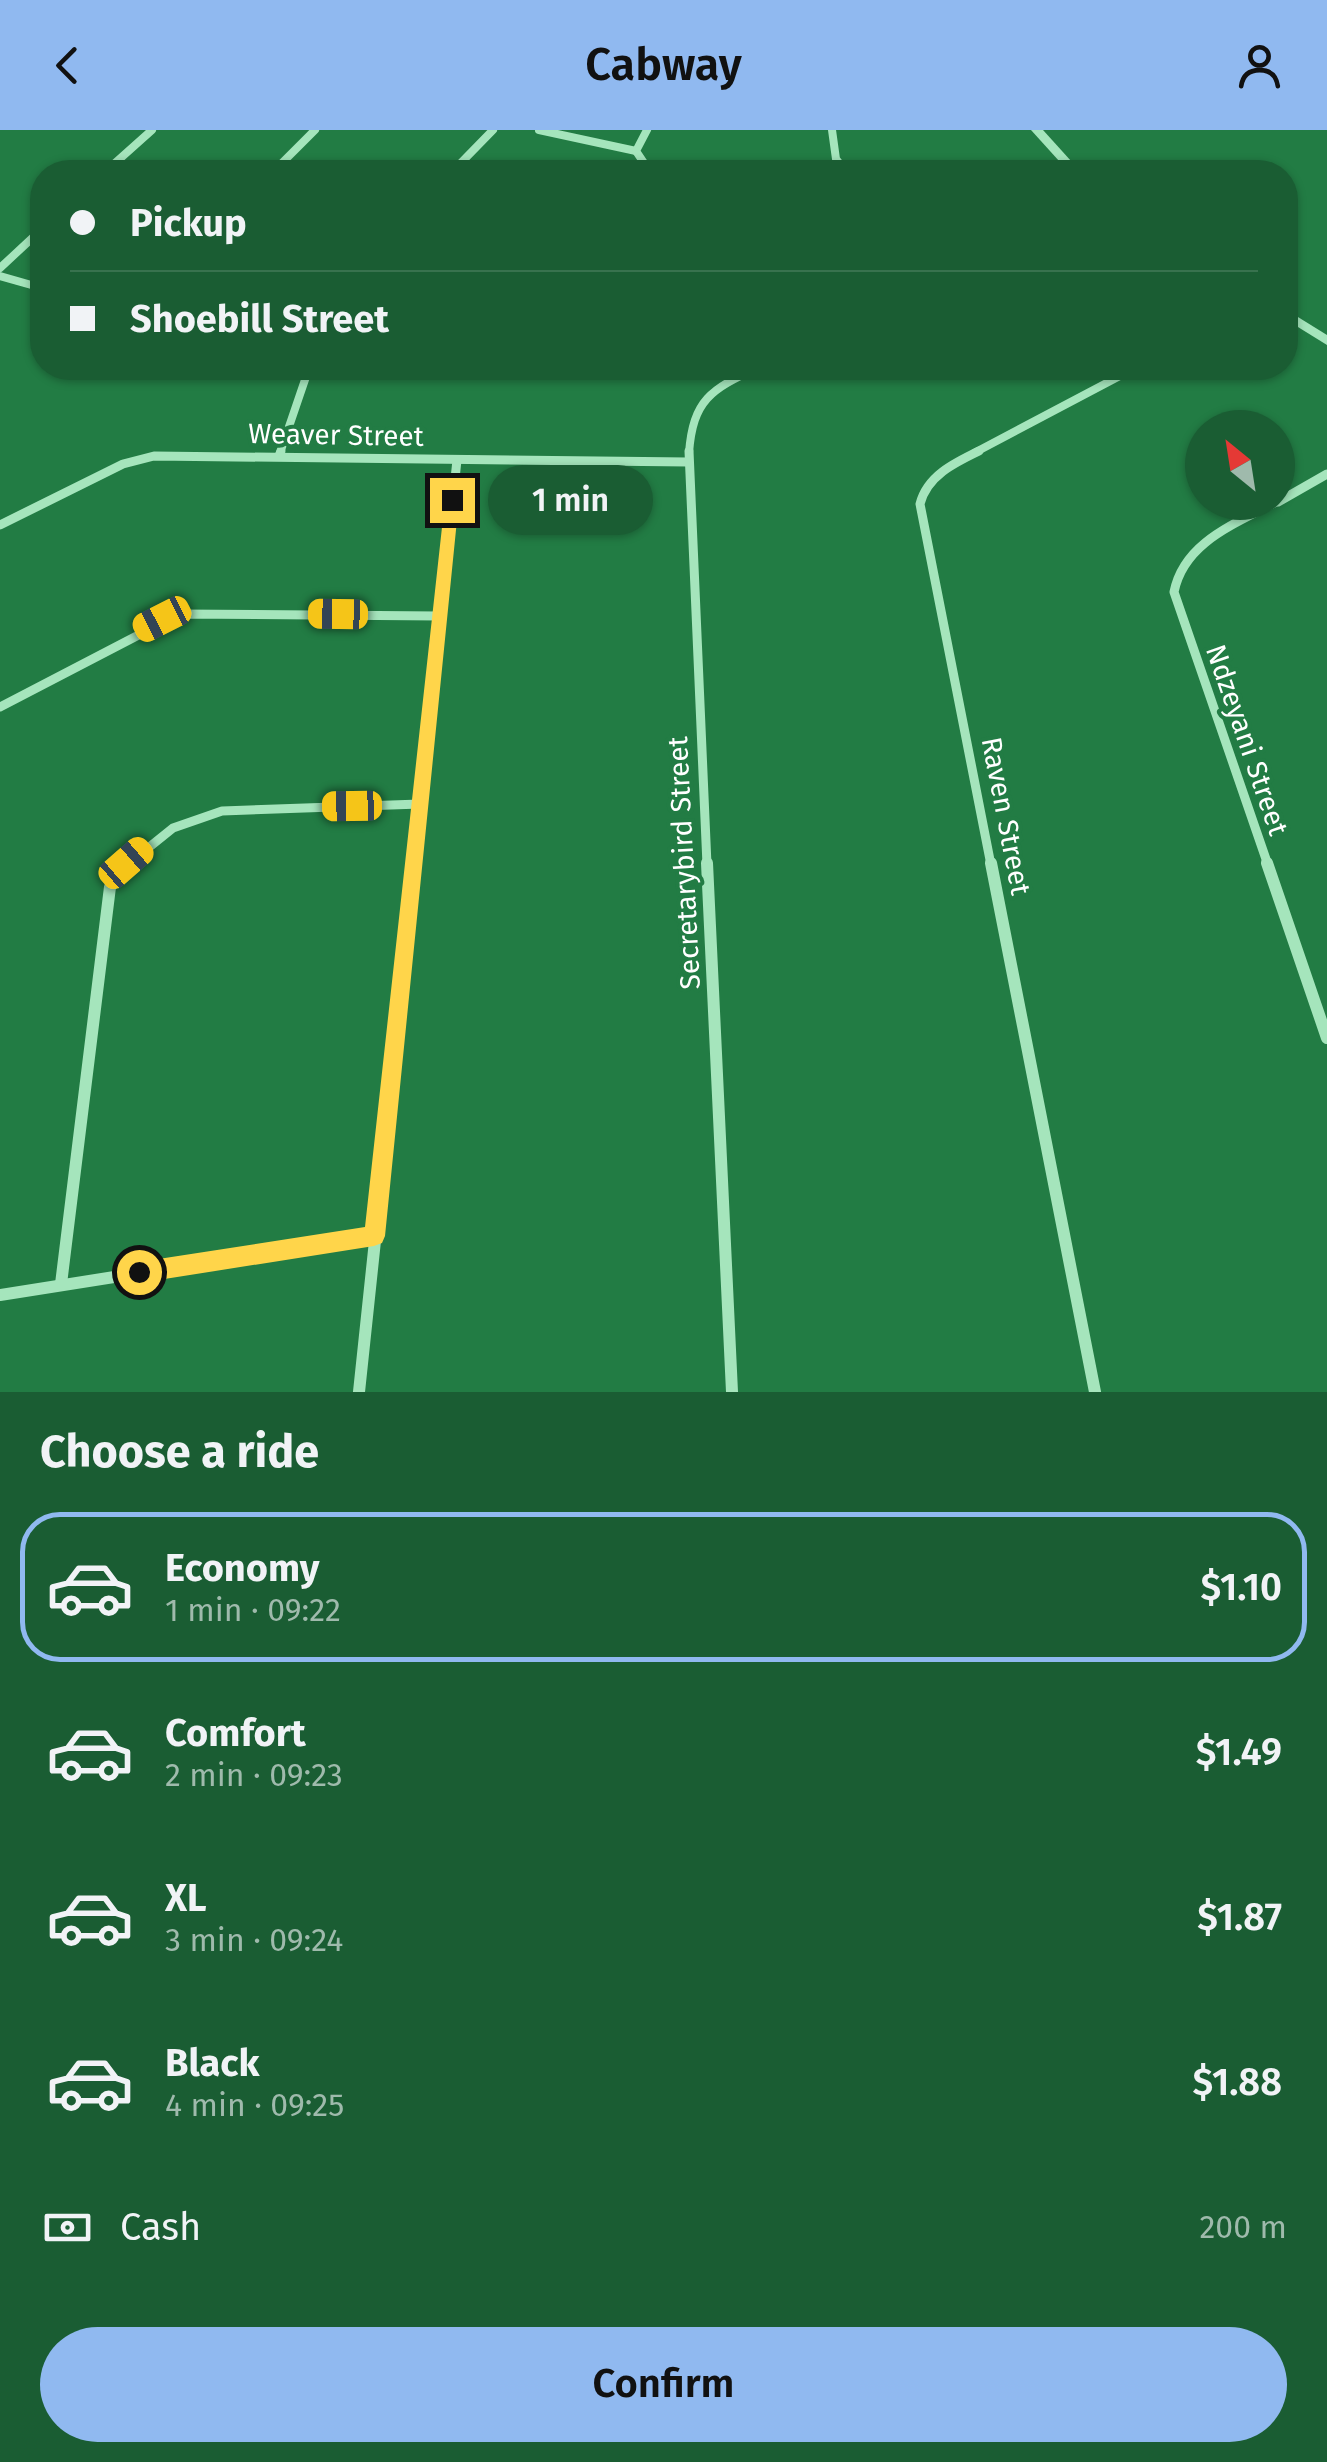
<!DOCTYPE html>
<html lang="en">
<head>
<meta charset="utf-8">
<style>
  :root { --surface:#1a5d33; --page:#23633b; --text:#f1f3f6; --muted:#9fbaac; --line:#38724e; --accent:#90b9f0 }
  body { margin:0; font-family:"Fira Sans",sans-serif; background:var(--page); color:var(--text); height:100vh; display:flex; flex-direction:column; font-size:38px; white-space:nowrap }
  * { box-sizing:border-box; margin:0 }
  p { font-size:32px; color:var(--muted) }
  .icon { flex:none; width:55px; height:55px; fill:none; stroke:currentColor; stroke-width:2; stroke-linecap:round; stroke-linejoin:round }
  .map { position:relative; height:1262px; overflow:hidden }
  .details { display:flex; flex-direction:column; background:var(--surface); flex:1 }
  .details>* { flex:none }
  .top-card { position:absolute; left:30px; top:30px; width:1268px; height:220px; border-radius:40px; box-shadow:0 2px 8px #0004; display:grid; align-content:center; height:220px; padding:0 40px; background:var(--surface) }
  .needle { width:65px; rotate:330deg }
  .buttons { position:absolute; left:1185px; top:280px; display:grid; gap:20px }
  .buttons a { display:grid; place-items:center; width:110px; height:110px; border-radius:50%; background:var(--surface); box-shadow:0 2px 8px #0004; font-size:50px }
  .end { position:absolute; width:45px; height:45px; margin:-22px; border:12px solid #ffd54a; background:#111; box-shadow:0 0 0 5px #111 }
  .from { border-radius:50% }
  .bubble { position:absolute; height:70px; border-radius:35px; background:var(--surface); box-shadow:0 2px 8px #0004; font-size:32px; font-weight:600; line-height:70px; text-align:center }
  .car { position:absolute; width:30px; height:60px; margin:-30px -15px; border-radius:12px; box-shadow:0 0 8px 2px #0007; background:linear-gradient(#f5c518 24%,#345 0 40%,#f5c518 0 76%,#345 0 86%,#f5c518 0) }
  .top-card b { display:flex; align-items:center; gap:35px; height:95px; font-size:38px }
  .top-card b+b { border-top:2px solid var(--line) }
  .top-card i { width:25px; height:25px; background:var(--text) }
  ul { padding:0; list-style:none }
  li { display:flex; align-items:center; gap:30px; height:150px; margin:0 20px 15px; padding:0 20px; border:5px solid transparent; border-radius:40px }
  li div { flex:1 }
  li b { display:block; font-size:38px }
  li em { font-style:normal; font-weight:600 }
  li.selected { border-color:var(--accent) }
  li>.icon { width:90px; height:90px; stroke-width:1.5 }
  h2 { padding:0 40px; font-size:45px; line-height:120px }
  .pay { display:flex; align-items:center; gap:25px; height:110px; padding:0 40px; font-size:38px }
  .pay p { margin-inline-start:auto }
  .primary-button { display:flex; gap:20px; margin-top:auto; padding:20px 40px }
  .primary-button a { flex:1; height:115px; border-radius:60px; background:var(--accent); color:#111; font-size:40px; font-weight:600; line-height:115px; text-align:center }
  header { display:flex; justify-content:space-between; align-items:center; height:130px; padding:0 40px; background:var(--accent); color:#111; font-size:45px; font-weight:600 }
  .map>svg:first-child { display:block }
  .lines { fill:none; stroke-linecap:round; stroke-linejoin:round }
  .minor-far2 { stroke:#a5e5bc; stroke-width:8 }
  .minor-far1 { stroke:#a5e5bc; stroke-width:9 }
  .minor { stroke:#a5e5bc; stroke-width:12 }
  .tertiary { fill:#a5e5bc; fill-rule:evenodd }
  .route { fill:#ffd54a }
  .labels { text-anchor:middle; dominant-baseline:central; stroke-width:8; stroke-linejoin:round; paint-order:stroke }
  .street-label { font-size:28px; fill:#fff; stroke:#227c44 }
</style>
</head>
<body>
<header><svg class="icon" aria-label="back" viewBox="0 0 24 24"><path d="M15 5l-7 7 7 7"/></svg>Cabway<svg class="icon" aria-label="person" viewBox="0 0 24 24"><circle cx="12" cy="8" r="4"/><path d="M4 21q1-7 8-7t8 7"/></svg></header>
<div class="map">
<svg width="1327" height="1262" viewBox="0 0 1327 1262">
  <rect width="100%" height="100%" fill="#227c44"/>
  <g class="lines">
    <g class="minor-far2">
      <path d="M 539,0 L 636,21"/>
      <path d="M 647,0 L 636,21 L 650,42"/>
      <path d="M 832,0 L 836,29 L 846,42"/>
      <path d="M 105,42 L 152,0"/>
      <path d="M 273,42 L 315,0"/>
      <path d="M 452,42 L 493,0"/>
      <path d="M 0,138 L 42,99"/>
      <path d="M 0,146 L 42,158"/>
      <path d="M 280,323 L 309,238"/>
      <path d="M 689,323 C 693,270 711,259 757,238"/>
      <path d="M 974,323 L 1135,238"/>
    </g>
    <g class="minor-far1">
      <path d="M 689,321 L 707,735"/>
      <path d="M 979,321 C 954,333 927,346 920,374 L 991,735"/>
      <path d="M 279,326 L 281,321"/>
      <path d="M 1278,372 L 1327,344"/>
      <path d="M 0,395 L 123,334 L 154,326 L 688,332"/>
      <path d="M 0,577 L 179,484 L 439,486"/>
      <path d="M 127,735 L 173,698 L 222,681 L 420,674"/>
      <path d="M 414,735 L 457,330"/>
      <path d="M 1268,735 L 1174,462 C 1184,412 1235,394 1276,372"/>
    </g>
    <g class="minor">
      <path d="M 707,733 L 732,1262"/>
      <path d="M 991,733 L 1095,1262"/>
      <path d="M 1267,733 L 1327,908"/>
      <path d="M 61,1154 L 110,757 L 129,733"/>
      <path d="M 0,1165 L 374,1106"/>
      <path d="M 359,1262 L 415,733"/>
    </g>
    <g class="tertiary">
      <path d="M 1031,0 L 1043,0 L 1081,42 L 1069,42 Z"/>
      <path d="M 1285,179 L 1327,205 L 1327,215 L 1285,189 Z"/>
    </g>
  </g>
  <path class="route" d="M 452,364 L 459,370 L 385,1106 L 382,1113 L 374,1116 L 139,1153 L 132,1150 L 129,1142 L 132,1135 L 139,1132 L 365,1097 L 445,370 Z"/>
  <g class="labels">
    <g class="street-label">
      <text transform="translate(336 305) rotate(1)">Weaver Street</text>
      <text transform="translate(1247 610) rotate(71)">Ndzeyani Street</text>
      <text transform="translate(1006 686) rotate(79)">Raven Street</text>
      <text transform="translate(684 733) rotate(-93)">Secretarybird Street</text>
    </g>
  </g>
</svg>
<div class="buttons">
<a><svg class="needle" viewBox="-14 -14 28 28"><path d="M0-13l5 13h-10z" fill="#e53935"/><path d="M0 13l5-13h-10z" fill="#9fbaac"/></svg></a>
</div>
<i class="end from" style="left:139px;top:1142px"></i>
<i class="end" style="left:452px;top:370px"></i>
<div class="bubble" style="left:488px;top:335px;width:165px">1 min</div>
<i class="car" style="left:338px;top:484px;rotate:271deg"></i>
<i class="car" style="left:162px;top:489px;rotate:243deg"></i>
<i class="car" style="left:352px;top:676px;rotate:269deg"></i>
<i class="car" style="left:126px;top:733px;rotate:49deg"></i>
<div class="top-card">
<b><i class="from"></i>Pickup</b>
<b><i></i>Shoebill Street</b>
</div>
</div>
<section class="details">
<h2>Choose a ride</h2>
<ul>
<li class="selected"><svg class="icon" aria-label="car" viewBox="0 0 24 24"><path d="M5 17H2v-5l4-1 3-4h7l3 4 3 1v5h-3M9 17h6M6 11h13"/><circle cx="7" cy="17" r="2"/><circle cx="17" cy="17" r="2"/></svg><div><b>Economy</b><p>1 min · 09:22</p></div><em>$1.10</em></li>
<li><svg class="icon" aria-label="car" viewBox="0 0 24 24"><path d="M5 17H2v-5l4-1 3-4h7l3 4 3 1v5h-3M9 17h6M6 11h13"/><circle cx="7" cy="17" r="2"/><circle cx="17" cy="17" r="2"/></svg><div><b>Comfort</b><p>2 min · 09:23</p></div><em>$1.49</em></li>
<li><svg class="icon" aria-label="car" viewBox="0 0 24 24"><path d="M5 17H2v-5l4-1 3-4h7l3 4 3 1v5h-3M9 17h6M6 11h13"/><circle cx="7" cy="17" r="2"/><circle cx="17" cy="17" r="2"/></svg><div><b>XL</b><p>3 min · 09:24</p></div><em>$1.87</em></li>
<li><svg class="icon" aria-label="car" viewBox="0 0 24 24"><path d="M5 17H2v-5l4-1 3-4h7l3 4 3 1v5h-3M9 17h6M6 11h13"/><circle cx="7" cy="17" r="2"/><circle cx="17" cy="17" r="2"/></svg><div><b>Black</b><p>4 min · 09:25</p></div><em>$1.88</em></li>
</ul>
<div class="pay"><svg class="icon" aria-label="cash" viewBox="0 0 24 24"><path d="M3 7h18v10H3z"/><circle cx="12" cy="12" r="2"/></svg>Cash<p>200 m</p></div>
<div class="primary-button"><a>Confirm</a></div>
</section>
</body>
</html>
